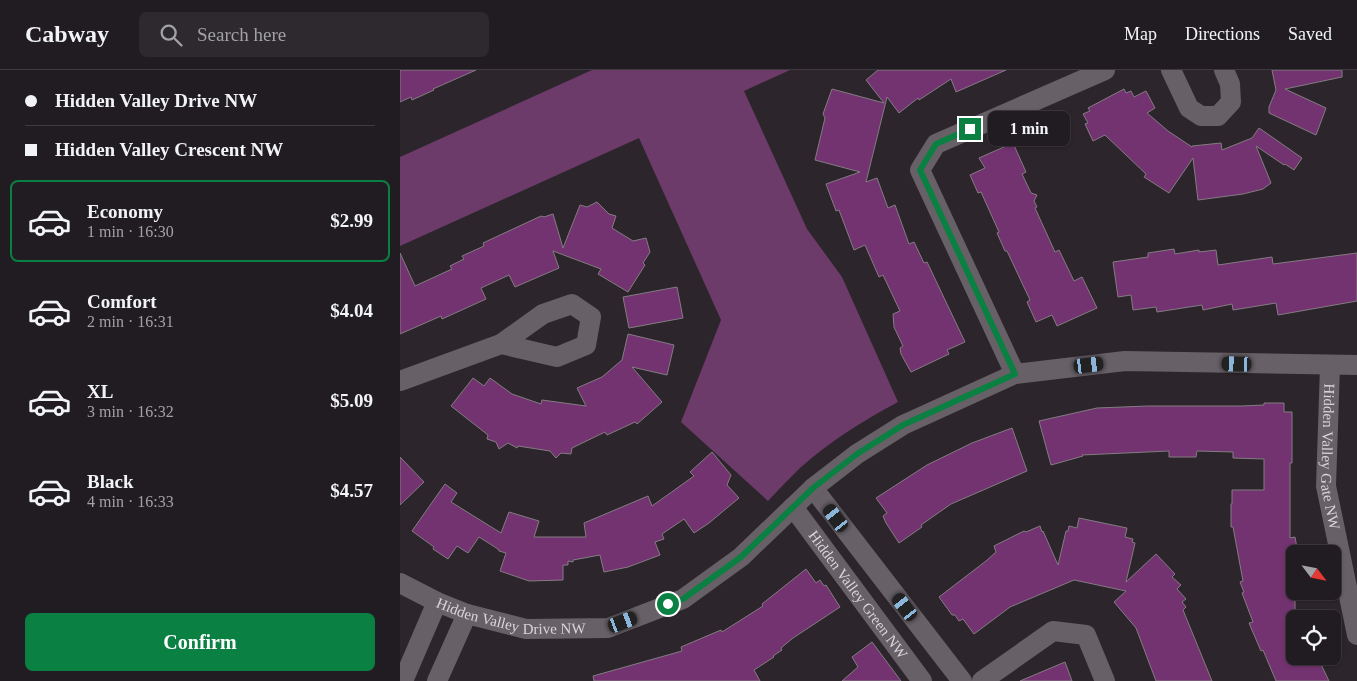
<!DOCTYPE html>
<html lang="en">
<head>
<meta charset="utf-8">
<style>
  :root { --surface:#211c21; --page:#2d292e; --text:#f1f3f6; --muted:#a2a1a5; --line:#3e3a3f; --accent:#0b8043 }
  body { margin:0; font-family:Georgia,serif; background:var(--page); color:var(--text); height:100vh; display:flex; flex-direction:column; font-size:19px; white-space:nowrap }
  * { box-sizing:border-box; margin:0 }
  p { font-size:16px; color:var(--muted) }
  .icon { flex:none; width:28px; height:28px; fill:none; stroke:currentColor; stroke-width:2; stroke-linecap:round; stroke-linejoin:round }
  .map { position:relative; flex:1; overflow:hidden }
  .panel { display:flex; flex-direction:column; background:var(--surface); width:400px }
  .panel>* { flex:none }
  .hud { display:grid; align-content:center; height:110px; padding:0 25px; background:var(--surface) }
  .needle { width:32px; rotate:122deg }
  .fabs { position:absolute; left:886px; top:475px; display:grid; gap:10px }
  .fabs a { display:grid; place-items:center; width:55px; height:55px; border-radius:8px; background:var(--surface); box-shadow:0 1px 4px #0004,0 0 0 1px var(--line); font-size:25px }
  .end { position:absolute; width:22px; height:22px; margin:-11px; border:6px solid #0b8043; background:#fff; box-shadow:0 0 0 2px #fff }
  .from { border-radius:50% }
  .bubble { position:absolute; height:35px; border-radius:8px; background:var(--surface); box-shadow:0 1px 4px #0004,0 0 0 1px var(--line); font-size:16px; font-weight:700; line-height:35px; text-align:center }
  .car { position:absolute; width:15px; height:30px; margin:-15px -8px; border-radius:6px; box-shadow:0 0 4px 1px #0007; background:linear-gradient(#222 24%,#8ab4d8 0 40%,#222 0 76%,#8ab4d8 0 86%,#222 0) }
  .hud b { display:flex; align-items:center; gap:18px; height:48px; font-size:19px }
  .hud b+b { border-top:1px solid var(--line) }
  .hud i { width:12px; height:12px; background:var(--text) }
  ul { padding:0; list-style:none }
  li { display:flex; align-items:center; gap:15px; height:82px; margin:0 10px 8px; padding:0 15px; border:2px solid transparent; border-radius:8px }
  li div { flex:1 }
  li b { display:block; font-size:19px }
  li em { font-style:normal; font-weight:700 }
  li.current { border-color:var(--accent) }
  li>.icon { width:45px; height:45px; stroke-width:1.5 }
  .action { display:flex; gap:10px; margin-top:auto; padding:10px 25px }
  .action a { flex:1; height:58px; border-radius:8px; background:var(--accent); color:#fff; font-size:20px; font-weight:700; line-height:58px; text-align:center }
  header { display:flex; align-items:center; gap:30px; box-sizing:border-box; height:70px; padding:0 25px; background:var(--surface); border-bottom:1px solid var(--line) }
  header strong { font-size:24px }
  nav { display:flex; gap:28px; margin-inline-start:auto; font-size:18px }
  .search { width:350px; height:45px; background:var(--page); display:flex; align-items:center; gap:12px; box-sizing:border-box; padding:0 18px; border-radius:8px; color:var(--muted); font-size:19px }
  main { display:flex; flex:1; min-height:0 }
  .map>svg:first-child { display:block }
  .green { fill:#6c3b69 }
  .building { fill:#733370; stroke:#837c82 }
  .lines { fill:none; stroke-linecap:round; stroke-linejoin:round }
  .minor { stroke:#676067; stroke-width:20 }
  .route { stroke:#0b8043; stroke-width:6 }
  .labels { text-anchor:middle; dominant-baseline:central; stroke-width:5; stroke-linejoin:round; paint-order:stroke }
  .street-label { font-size:15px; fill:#d9d5d8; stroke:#2c262c }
</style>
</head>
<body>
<header>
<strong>Cabway</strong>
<div class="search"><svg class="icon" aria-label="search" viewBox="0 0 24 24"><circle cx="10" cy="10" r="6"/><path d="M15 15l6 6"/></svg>Search here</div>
<nav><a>Map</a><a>Directions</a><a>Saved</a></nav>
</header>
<main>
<section class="panel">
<div class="hud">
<b><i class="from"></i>Hidden Valley Drive NW</b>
<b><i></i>Hidden Valley Crescent NW</b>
</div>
<ul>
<li class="current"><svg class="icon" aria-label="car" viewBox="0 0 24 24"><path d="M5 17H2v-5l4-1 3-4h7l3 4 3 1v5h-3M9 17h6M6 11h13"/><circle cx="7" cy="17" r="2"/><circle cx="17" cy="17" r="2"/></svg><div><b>Economy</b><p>1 min · 16:30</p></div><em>$2.99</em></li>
<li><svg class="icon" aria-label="car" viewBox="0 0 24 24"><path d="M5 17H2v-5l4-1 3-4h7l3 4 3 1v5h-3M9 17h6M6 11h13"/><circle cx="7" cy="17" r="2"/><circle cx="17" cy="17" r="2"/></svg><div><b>Comfort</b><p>2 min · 16:31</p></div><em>$4.04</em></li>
<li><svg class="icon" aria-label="car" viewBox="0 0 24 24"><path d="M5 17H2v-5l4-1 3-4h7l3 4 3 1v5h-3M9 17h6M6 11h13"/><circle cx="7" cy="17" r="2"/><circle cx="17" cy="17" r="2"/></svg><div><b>XL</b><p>3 min · 16:32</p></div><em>$5.09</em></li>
<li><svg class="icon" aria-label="car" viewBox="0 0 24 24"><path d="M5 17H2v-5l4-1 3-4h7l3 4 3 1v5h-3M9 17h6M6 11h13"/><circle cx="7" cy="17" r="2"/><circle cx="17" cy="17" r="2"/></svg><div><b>Black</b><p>4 min · 16:33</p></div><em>$4.57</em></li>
</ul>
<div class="action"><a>Confirm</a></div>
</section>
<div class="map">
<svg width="957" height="611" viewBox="0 0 957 611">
  <rect width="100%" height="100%" fill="#2c262c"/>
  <path class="green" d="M 192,0 L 390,0 L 344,21 L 407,159 L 442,207 L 498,332 C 464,350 429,372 400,398 C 389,409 378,420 368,431 L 281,352 L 321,250 L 239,68 L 0,176 L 0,87 Z"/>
  <g class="building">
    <path d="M 0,0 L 76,0 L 33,19 L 34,20 L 12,30 L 11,27 L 0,32 Z"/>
    <path d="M 478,0 L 606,0 L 556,22 L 551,9 L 519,30 L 518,28 L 499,43 L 487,27 L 466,112 L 477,108 L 488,138 L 495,135 L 509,174 L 514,172 L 524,193 L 527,192 L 565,272 L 547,280 L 549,284 L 511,302 L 501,284 L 500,278 L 503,276 L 494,257 L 493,244 L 500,241 L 483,205 L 479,207 L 465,175 L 454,180 L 439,140 L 436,141 L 426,114 L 460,102 L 415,90 L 425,48 L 423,44 L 432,19 L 484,33 L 466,10 Z"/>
    <path d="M 872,0 L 942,0 L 942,7 L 885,19 L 926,38 L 916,65 L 869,43 L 869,37 L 876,20 Z"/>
    <path d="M 724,19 L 726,23 L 731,21 L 734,27 L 746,21 L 755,38 L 747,43 L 768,61 L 792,77 L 792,76 L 821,73 L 822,80 L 852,68 L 859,58 L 902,88 L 894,100 L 885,94 L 884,95 L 856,76 L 871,113 L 863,119 L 843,124 L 798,130 L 793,88 L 769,123 L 744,107 L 746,104 L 705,65 L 693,71 L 685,54 L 688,53 L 683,44 L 690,41 L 688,38 Z"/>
    <path d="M 613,73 L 626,102 L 622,104 L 631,123 L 637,125 L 634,131 L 637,137 L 635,138 L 655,182 L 659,180 L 674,211 L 682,207 L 697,238 L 657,256 L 652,245 L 636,252 L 627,232 L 630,230 L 607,181 L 605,181 L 597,163 L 599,162 L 581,122 L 578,123 L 570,105 L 585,98 L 579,88 Z"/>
    <path d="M 197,132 L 209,144 L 216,146 L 212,158 L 233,171 L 246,168 L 250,182 L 243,193 L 245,195 L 228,222 L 198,204 L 201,199 L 153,181 L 159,198 L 115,217 L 109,205 L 81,218 L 86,229 L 42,249 L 41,246 L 0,264 L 0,183 L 15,216 L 52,199 L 50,196 L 64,189 L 62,186 L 84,176 L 83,173 L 141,146 L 144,147 L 153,144 L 163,178 L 180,135 L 187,137 Z"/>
    <path d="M 774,179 L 775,184 L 799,180 L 799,182 L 816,180 L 818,195 L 872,187 L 873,194 L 957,183 L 957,231 L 878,245 L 876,233 L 833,240 L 832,234 L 803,240 L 802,235 L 757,242 L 756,237 L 733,240 L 731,225 L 718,227 L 713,192 L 748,187 L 748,183 Z"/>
    <path d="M 277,217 L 283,248 L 229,258 L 223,227 Z"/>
    <path d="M 228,264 L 274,275 L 267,305 L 232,297 L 262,332 L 237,354 L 235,352 L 207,365 L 205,362 L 172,378 L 171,384 L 161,383 L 156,388 L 150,381 L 118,376 L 117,378 L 108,373 L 99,379 L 96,372 L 87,369 L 88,365 L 51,336 L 73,308 L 84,316 L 90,308 L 112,324 L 141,334 L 142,330 L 186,336 L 177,318 L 202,307 L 222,290 Z"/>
    <path d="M 864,333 L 884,333 L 884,342 L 892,342 L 892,393 L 890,393 L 890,468 L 895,467 L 898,484 L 895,484 L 895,586 L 917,586 L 929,611 L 876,611 L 863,580 L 861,581 L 849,553 L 853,552 L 842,523 L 844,522 L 840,512 L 843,511 L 833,457 L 831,457 L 831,434 L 832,434 L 832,420 L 864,420 L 864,389 L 833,388 L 833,382 L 797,381 L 796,387 L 769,387 L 769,381 L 682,385 L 683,386 L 651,395 L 639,351 L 697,338 L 748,336 L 841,336 L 864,335 Z"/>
    <path d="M 612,358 L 627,401 L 551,434 L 521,455 L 522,457 L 499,473 L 486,453 L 483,446 L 487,443 L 476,428 L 527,395 L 572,373 Z"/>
    <path d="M 312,382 L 331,405 L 327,415 L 339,428 L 309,453 L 294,463 L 284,449 L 262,464 L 264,469 L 255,472 L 260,485 L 228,497 L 204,502 L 200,485 L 173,490 L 173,492 L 168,491 L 168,495 L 163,495 L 163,510 L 129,511 L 100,501 L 106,483 L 99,481 L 98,479 L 79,467 L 68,483 L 57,476 L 48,489 L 33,479 L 34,477 L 12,461 L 45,414 L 57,423 L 51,432 L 101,463 L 109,442 L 139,451 L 134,467 L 186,467 L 184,453 L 248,426 L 252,436 L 294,406 L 290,402 Z"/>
    <path d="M 0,387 L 24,412 L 0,435 Z"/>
    <path d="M 679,448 L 727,458 L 725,467 L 733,469 L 732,472 L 735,473 L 726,512 L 756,484 L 775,504 L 772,507 L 781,515 L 777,519 L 786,529 L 782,532 L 786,537 L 783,540 L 812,611 L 756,611 L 736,558 L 714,532 L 726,521 L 674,510 L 610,537 L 574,564 L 563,549 L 559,551 L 555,545 L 552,545 L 539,527 L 586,491 L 596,482 L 594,476 L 624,461 L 626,462 L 640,456 L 642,462 L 643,461 L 658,495 L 666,461 L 668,461 L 669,456 L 677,458 Z"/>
    <path d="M 406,499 L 416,513 L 420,510 L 424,516 L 426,515 L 440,537 L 393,568 L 381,578 L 382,580 L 373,586 L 374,587 L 354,600 L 360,611 L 194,611 L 193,606 L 282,581 L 281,577 L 321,560 L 322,562 L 363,536 L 362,534 Z"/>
    <path d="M 472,572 L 501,611 L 442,611 L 458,597 L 452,587 Z"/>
    <path d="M 665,592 L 672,611 L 620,611 Z"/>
  </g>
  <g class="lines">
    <g class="minor">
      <path d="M 771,0 L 789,38 L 801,46 L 818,46 L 831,32 L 830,14 L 824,0"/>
      <path id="s1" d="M 930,296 L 926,416 L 957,565"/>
      <path d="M 615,304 L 520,100 L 536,74 L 705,0"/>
      <path d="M 0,311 L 101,274 L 143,244 L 172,234 L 191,247 L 186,275 L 157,287 L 101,274"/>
      <path d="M 413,418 L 562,611"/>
      <path id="s2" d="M 393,437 L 522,611"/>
      <path id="s3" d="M 0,513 L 37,532 L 67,544 L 126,559 L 208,558 L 283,529 L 341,487 L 413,418 L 457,384 L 503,355 L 615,304 L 725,291 L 957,295"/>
      <path d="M 3,611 L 37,532"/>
      <path d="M 37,611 L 67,544"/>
      <path d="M 582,611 L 653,561 L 686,565 L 705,611"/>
    </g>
  </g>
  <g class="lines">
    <path class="route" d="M 268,534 L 283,529 L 341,487 L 413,418 L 457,384 L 503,355 L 615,304 L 520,100 L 536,74 L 570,59"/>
  </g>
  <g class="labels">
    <g class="street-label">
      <text stroke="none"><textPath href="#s1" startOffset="91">Hidden Valley Gate NW</textPath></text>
      <text stroke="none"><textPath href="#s2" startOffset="109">Hidden Valley Green NW</textPath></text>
      <text stroke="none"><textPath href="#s3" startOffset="118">Hidden Valley Drive NW</textPath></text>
    </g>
  </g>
</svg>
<div class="fabs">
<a><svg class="needle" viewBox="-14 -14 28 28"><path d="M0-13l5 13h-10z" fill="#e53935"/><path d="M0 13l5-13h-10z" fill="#a2a1a5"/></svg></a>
<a><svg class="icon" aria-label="locate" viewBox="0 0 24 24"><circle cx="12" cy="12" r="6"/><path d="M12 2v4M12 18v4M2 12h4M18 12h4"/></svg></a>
</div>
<i class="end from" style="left:268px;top:534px"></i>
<i class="end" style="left:570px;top:59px"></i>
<div class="bubble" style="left:588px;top:41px;width:82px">1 min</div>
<i class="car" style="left:837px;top:294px;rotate:272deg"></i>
<i class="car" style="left:689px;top:295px;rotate:83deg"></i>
<i class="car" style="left:436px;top:448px;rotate:323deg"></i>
<i class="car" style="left:505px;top:537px;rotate:323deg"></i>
<i class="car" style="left:223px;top:552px;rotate:69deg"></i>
</div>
</main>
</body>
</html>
